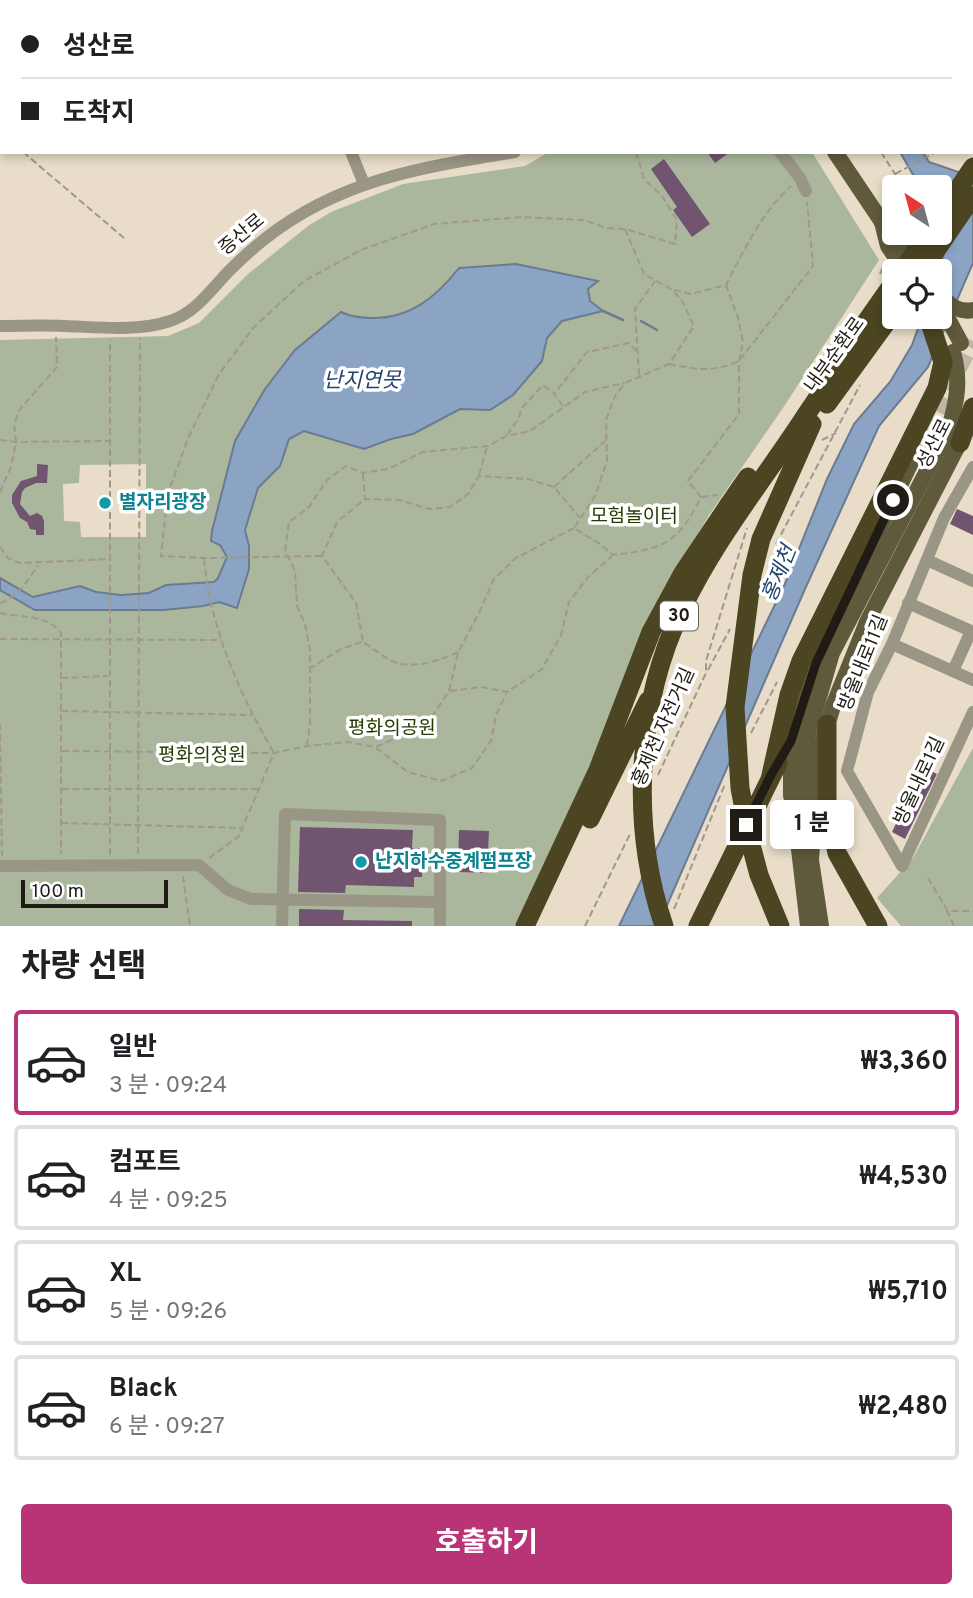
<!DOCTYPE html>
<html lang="ko">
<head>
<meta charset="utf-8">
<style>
  :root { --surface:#fff; --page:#f6f6f6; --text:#202124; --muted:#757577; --line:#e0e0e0; --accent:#b93477 }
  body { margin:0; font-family:Overpass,"Noto Sans KR",sans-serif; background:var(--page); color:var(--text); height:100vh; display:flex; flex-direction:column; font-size:26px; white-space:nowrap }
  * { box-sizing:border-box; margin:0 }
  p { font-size:23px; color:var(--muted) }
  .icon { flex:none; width:38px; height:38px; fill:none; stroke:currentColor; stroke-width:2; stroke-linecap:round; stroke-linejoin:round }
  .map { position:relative; height:926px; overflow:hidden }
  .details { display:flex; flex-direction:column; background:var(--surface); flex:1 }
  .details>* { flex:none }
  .hud { position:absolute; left:0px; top:0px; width:973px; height:154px; box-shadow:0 4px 10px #0003; display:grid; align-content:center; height:154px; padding:0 21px; background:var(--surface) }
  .needle { width:46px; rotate:324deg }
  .tools { position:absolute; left:882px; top:175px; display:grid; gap:14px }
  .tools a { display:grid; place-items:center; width:70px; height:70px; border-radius:7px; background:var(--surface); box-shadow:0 4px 10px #0003; font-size:35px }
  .scale { position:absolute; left:21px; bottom:18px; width:147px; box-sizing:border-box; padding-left:7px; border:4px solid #201c15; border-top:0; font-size:19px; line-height:24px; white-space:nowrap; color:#201c15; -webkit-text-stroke:5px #fff; paint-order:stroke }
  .end { position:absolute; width:32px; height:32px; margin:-16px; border:9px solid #201c15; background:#fff; box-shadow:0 0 0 4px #fff }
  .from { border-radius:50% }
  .bubble { position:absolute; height:49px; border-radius:7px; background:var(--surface); box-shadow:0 4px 10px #0003; font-size:23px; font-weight:700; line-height:49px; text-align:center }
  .hud b { display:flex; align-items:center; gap:24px; height:66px; font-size:26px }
  .hud b+b { border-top:2px solid var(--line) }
  .hud i { width:18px; height:18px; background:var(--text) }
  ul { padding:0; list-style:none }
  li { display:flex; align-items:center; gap:21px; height:105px; margin:0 14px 10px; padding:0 7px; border:4px solid var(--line); border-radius:7px }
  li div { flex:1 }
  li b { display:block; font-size:26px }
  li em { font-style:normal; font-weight:700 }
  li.on { border-color:var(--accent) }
  li>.icon { width:63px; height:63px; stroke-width:1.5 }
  h2 { padding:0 21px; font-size:32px; line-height:84px }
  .primary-button { display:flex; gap:14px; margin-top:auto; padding:14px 21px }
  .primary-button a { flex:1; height:80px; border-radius:7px; background:var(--accent); color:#fff; font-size:28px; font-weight:700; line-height:80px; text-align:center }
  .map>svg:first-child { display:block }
  .green { fill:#aab79d; fill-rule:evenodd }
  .water { fill:#8ba4c4; stroke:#6b7b90; stroke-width:2 }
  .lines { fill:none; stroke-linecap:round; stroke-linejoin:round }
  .stream { stroke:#6b7b90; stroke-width:2.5 }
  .building { fill:#715570 }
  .major-tunnel { stroke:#c1b6a6; stroke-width:16; stroke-dasharray:16 8; stroke-linecap:butt }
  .path { stroke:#a19889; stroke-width:2; stroke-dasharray:7 3.5; stroke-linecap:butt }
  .minor { stroke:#999685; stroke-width:12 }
  .major { stroke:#5f5a3c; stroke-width:16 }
  .highway { stroke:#4b4521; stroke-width:19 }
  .major-bridge { stroke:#5f5a3c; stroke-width:16 }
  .highway-bridge { stroke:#4b4521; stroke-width:19 }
  .route { stroke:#201c15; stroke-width:9 }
  .culture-dot { fill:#0f9aa8; stroke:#fff; stroke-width:2.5 }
  .labels { text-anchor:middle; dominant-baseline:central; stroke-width:7; stroke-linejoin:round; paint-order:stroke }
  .shield { fill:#fff; stroke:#63605b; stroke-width:2 }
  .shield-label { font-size:18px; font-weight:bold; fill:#201c15 }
  .street-label { font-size:19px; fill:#201c15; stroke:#fff }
  .culture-label { font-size:19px; font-weight:bold; fill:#0d838f; stroke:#fff; text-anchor:start }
  .park-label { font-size:19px; fill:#253a01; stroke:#fff }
  .water-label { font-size:21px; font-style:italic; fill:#21446f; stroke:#fff }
</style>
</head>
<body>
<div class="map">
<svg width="973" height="926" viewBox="0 0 973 926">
  <rect width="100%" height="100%" fill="#e9ddca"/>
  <g class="green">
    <path d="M 549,152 L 812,152 L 879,260 L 783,408 L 709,515 L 661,598 L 597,750 L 516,926 L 0,926 L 0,590 L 35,610 L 164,610 L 203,606 L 219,602 L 249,546 L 245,530 L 258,488 L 280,466 L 289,439 L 304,431 L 364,449 L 391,439 L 413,434 L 460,409 L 490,410 L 513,394 L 541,361 L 547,338 L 562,321 L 603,311 L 590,301 L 588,289 L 598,282 L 459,268 C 450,280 441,291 429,300 C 406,319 368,325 341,313 L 295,350 L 265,389 L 235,441 L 212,531 L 211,541 L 220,545 L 227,557 L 218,578 L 214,582 L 166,585 L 149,593 L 121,595 L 96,592 L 80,586 L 33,597 L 0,578 L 0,340 L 168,336 L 199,323 L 248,274 L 308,226 L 331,212 L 403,184 L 525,166 ZM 146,464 L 146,537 L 81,537 L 80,522 L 64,521 L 63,484 L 79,483 L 80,465 Z"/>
    <path d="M 973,748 L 973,926 L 901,926 L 877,898 L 913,858 Z"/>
  </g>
  <g class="water">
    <path d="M 900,152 L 923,152 L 929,162 L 973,177 L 973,263 L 928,367 L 879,426 L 805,589 L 658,926 L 619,926 L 784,586 L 827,479 L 854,424 L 890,382 L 912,345 L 922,317 L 940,317 L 940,271 L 938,271 L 944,254 L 940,233 L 940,187 L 920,187 Z"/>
    <path d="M 516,264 L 598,281 L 588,289 L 590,301 L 603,311 L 562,321 L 547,338 L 542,361 L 513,395 L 490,410 L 460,409 L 413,434 L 391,439 L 364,449 L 304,431 L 289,439 L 280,466 L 258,488 L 245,530 L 249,546 L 249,569 L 237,608 L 219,602 L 203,606 L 164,610 L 35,610 L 0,590 L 0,578 L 33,597 L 80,586 L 96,592 L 121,595 L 149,593 L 166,585 L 214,582 L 218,578 L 227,557 L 220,545 L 211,541 L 212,531 L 235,441 L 265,389 L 295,350 L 341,312 C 351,317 362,318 373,318 C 411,318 436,297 459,268 Z"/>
  </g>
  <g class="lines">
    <g class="stream">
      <path d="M 603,311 L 623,320"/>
      <path d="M 641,321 L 657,330"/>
    </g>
  </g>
  <g class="building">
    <path d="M 707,152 L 730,152 L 715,163 Z"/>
    <path d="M 664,159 L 710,224 L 692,237 L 673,210 L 677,207 L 651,169 Z"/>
    <path d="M 37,464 L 48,465 L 47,483 L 36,483 L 25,488 L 22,492 L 20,504 L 30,516 L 37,513 L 42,516 L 44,521 L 44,535 L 36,535 L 36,530 L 30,529 L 27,522 L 20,518 L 12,503 L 12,495 L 21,481 L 37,476 Z"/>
    <path d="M 957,509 L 973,516 L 973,535 L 950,524 Z"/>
    <path d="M 923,767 L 937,774 L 905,839 L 892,832 Z"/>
    <path d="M 300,827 L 413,830 L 412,848 L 423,848 L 422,877 L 414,877 L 414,887 L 346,885 L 345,893 L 298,892 Z"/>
    <path d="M 459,830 L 489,831 L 487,873 L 458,872 Z"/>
    <path d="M 299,909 L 344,910 L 343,920 L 412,921 L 412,926 L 299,926 Z"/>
  </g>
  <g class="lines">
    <path class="major-tunnel" d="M 915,454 L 973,341"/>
    <g class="path">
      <path d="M 784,0 L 785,2"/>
      <path d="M 842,0 L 843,2"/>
      <path d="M 0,132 L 2,134"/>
      <path d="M 971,144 L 973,141"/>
      <path d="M 971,146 L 973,147"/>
      <path d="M 23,152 L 124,238"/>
      <path d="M 636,152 L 644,179 L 662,196 L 677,220 L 675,244 L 625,229 L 644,274 L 671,289 L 681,299 L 694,326 L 669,364 L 625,383 L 615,396 L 606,420 L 607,461 L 595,496 L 574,528 L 600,544 L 613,555 C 663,549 678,544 701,497 L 688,481 L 739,414 L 739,361 L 743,342 L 738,318 L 726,285"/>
      <path d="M 881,152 L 895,174 L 896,187"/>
      <path d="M 895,174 L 936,152"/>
      <path d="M 880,274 L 884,265"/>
      <path d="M 674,290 L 691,294 L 726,285 C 744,250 762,212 791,186"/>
      <path d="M 669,364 C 696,369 713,373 739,361 L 813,266 L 807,202"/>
      <path d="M 639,375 L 635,309 L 655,281"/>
      <path d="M 563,406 L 554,394 L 587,352 L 629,343 L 638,353"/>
      <path d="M 507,435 L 519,418 L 521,409 L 543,385 L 553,393"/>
      <path d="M 0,440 L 16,442 L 111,441"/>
      <path d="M 822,440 L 836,433"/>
      <path d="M 363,474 L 365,499"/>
      <path d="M 479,475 L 487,447"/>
      <path d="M 554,487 L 605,441"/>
      <path d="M 0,492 L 11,467 L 16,442 L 14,424 L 20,409 L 57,367 L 56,337"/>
      <path d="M 702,497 L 717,495"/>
      <path d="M 776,544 L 860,385"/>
      <path d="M 0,547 L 8,558 L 20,563 L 111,559"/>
      <path d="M 322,556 L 204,558 L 161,556 L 168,493 L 189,436 L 219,374 L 254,327 L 304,281 L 361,250 L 434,224 L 522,217 L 584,220 L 606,228 L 624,229"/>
      <path d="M 204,559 C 211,630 239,693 274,753"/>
      <path d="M 0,603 C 17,598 29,579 38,565"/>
      <path d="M 0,613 C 22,618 47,614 61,633 L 61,854"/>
      <path d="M 0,639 L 221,640"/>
      <path d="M 458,652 C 439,661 412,670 392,661 C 382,656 372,648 363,642 L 356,603 L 322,556 L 337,522 L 365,499 L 399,500 L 430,509 L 450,507 L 468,494 L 479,476 L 528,479 L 554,487 L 579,517"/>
      <path d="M 309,669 L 341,649 L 362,642"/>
      <path d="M 708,670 L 730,629"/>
      <path d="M 61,678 L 108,676"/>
      <path d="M 450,691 L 481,687 L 507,692 L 542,669 L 561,635 L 569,602 L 589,576 L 612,556"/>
      <path d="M 61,711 L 252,715"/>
      <path d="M 0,724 L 2,856"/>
      <path d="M 751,733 L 777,682"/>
      <path d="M 307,746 L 310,723 L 310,649 L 305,624 L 297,606 L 295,571 L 285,550 L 289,522 L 309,507 L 327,480 L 346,466 L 363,473 L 388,469 L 423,452 L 488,446 L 506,436 L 530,431 L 585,392 L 624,383"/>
      <path d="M 376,748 L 408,772 L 441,781 L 472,768 L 491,741 L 496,715 L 506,694"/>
      <path d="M 62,751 L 273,753"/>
      <path d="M 658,775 L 706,673 L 706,661 L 747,528"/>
      <path d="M 62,789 L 258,789"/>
      <path d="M 61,823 L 241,828"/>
      <path d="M 138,854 L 140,338"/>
      <path d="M 110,855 L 110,339"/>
      <path d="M 209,858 L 239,836 L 274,753 L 307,746 L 348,742 L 375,747 L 404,735 L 431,718 L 449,691 L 458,652 L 478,615 L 494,579 L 516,558 L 574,528"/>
      <path d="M 183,876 L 190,926"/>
      <path d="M 928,878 L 947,910"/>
      <path d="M 674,909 L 725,784"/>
      <path d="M 585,926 L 630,834"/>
      <path d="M 954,926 L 947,911 L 973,911"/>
    </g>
    <g class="minor">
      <path d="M 371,0 L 371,2"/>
      <path d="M 514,0 L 515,2"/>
      <path d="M 868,0 L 869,2"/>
      <path d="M 971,29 L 973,26"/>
      <path d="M 351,152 L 364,184"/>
      <path d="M 780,152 L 800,178 L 806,191"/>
      <path d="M 0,326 C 21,326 43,325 64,326 C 98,327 137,332 170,321 C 196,313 212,288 230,270 C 241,259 253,248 266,238 C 341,179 424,167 515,152"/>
      <path d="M 973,467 L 944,518 L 892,644 L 868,692 L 847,771 L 902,866 L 973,712"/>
      <path d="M 927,560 L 973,581"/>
      <path d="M 908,603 L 971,631 L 953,671"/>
      <path d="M 892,644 L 973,680"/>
      <path d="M 0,866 L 199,865 L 228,890 L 251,899 L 440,902"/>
      <path d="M 282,926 L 285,814 L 440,820 L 440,926"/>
    </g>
    <g class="major">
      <path d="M 741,0 L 742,2"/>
      <path d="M 835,152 L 882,222"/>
      <path d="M 791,796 L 791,742 L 815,663 L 915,454"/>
      <path d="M 797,832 L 808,926"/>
      <path d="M 798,840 L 802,773 L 808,735 L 832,653 L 948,431 C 957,403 961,380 953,352"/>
      <path d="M 821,926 L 811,860 L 818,757 L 833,706 L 867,622 L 965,432"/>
    </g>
    <g class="highway">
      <path d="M 940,216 L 973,167"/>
      <path d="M 922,271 L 973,196"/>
      <path d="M 847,349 L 894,282"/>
      <path d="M 960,443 L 973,407"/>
      <path d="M 827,724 L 827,808 L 837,853 L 878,926"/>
      <path d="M 771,775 L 789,695 L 801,661 L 937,388 L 943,362"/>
      <path d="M 590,819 L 648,701"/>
      <path d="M 525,926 L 598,770 L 651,632 L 683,573 L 728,506"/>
      <path d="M 698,926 L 778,763"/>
    </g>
    <g class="major-bridge">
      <path d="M 882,222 L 902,239 L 920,271"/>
      <path d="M 882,222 L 888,246 L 905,271"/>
      <path d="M 940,296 C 950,305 959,313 973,310"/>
      <path d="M 940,304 L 961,343"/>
    </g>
    <g class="highway-bridge">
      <path d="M 902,271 L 928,233"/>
      <path d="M 928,317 L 943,362"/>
      <path d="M 827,404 L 894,312"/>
      <path d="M 728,506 L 748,477"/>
      <path d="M 664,926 C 630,826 636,705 682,609 C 715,539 766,477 808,412 C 822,392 835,370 847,349"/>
      <path d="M 780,926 L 759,875 L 750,841 L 740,788 L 735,707 L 752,575 L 761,539 L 812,424"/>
    </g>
  </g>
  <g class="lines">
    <path class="route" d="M 746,825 L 771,775 L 791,741 L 816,663 L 893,500"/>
  </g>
  <g class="culture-dot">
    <circle cx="105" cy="503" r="7"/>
    <circle cx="361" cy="862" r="7"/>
  </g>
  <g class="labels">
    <rect class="shield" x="660" y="601.5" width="38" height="29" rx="5"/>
    <g class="shield-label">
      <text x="679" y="616">30</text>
    </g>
    <g class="street-label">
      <text transform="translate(242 235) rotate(-40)">증산로</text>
      <text transform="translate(835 355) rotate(-54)">내부순환로</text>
      <text transform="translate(935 444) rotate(-63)">성산로</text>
      <text transform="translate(864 663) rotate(-68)">방울내로11길</text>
      <text transform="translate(664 727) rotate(-66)">홍제천 자전거길</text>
      <text transform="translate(920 781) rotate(-65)">방울내로1길</text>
    </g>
    <g class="culture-label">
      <text x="119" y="503">별자리광장</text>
      <text x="375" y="862">난지하수중계펌프장</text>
    </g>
    <g class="park-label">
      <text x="634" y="517">모험놀이터</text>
      <text x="392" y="729">평화의공원</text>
      <text x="202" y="756">평화의정원</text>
    </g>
    <g class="water-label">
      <text x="362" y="381">난지연못</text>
      <text transform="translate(780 574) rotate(-68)">홍제천</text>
    </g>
  </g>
</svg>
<div class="tools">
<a><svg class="needle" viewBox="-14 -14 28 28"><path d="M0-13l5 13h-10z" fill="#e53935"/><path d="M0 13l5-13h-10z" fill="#757577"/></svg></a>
<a><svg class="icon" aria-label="locate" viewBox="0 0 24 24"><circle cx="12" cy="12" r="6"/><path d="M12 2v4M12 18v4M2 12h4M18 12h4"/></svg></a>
</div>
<div class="scale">100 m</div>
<i class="end from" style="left:893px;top:500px"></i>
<i class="end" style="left:746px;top:825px"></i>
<div class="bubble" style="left:770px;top:800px;width:84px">1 분</div>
<div class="hud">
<b><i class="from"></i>성산로</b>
<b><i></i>도착지</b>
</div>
</div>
<section class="details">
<h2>차량 선택</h2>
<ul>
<li class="on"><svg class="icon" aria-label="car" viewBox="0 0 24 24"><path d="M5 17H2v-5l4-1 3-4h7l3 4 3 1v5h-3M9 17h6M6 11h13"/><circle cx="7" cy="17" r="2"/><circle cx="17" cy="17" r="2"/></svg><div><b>일반</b><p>3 분 · 09:24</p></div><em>₩3,360</em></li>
<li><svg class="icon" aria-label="car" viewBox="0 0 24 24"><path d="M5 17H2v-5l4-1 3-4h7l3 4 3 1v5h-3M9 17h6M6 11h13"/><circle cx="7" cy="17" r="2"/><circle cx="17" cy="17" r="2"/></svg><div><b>컴포트</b><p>4 분 · 09:25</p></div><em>₩4,530</em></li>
<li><svg class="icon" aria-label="car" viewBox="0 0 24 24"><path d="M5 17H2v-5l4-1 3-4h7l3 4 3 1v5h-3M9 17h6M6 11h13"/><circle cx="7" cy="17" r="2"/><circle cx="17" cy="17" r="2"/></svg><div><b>XL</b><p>5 분 · 09:26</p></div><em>₩5,710</em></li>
<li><svg class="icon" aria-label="car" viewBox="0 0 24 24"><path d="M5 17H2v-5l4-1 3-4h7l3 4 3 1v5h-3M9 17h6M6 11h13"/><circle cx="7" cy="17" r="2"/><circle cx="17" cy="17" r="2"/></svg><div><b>Black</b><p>6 분 · 09:27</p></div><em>₩2,480</em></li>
</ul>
<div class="primary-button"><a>호출하기</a></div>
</section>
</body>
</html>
